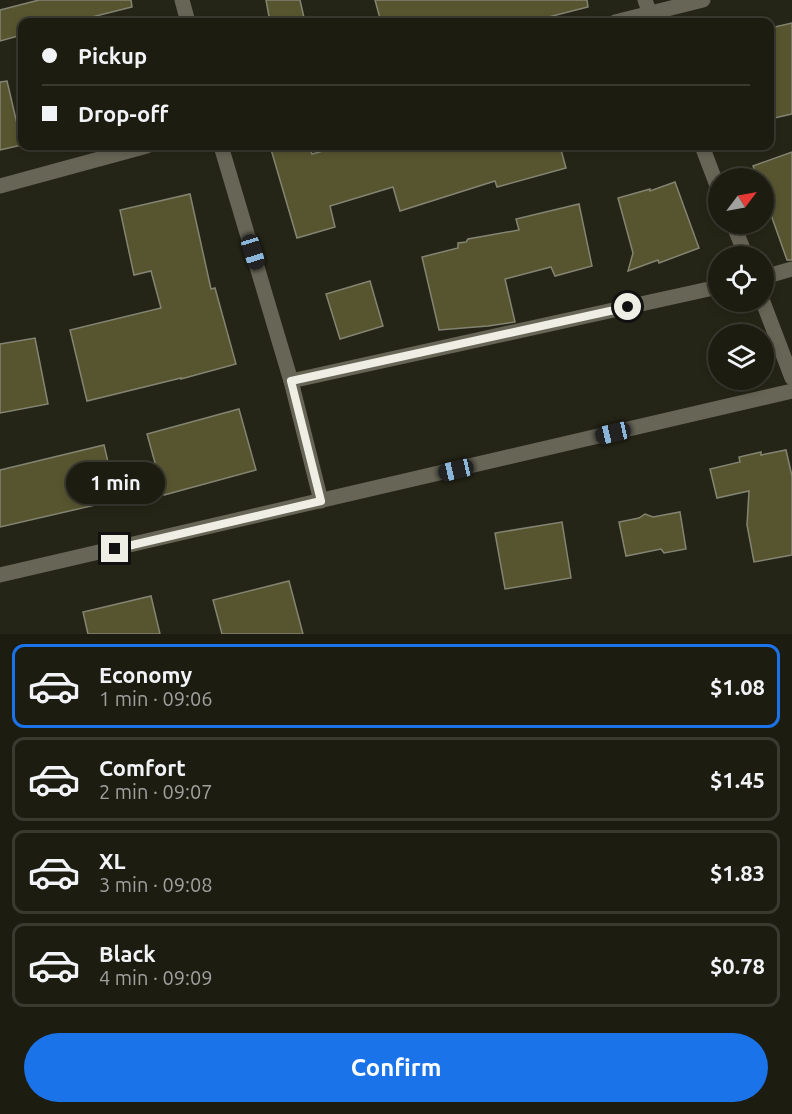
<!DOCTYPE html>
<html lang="en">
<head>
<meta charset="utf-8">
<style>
  :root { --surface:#1c1c11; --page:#25251a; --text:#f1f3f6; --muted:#a0a19f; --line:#3a3a31; --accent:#1a73e8 }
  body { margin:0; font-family:Ubuntu,sans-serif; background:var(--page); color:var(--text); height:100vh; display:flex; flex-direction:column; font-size:22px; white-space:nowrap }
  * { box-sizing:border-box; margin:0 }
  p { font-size:20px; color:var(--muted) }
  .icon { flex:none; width:33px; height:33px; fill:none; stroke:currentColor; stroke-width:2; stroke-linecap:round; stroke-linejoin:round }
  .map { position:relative; height:634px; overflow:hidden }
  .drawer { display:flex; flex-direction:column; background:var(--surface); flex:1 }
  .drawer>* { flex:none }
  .hud { position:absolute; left:18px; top:18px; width:756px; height:132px; border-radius:12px; box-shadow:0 3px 9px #0003,0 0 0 2px var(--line); display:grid; align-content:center; height:132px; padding:0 24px; background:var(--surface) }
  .needle { width:39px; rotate:58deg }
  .tools { position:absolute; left:708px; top:168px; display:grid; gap:12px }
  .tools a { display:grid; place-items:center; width:66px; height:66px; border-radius:50%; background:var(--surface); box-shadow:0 3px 9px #0003,0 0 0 2px var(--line); font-size:30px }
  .end { position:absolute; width:27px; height:27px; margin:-14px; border:8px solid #eeeee5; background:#111; box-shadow:0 0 0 3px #111 }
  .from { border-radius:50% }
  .bubble { position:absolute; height:42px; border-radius:21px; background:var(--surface); box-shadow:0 3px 9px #0003,0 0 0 2px var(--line); font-size:20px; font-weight:700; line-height:42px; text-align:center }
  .car { position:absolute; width:18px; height:36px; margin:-18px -9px; border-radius:8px; box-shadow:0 0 4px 2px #0007; background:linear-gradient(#222 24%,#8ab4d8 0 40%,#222 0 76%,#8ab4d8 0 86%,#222 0) }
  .hud b { display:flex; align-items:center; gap:21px; height:57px; font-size:22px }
  .hud b+b { border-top:2px solid var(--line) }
  .hud i { width:15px; height:15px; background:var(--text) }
  ul { padding:10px 0 0; list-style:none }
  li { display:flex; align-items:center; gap:18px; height:84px; margin:0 12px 9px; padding:0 12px; border:3px solid var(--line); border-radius:12px }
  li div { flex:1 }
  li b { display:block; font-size:22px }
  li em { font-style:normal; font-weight:700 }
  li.active { border-color:var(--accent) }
  li>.icon { width:54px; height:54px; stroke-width:1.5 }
  .button { display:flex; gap:12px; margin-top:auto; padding:12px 24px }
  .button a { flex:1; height:69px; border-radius:36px; background:var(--accent); color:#fff; font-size:24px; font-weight:700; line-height:69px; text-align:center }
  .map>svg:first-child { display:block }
  .building { fill:#575530; stroke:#848473; stroke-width:1.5 }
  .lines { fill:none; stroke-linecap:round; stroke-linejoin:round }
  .minor { stroke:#666556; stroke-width:15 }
  .route { stroke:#eeeee5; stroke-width:8 }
</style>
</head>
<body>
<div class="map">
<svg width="792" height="634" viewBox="0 0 792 634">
  <rect width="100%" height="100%" fill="#252517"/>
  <g class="building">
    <path d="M 39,0 L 131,0 L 132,7 L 72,22 L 22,22 L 22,35 L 0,41 L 0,10 Z"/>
    <path d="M 266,0 L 300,0 L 305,22 L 270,22 Z"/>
    <path d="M 375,0 L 587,0 L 588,7 L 529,22 L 381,22 Z"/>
    <path d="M 792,23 L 792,114 L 770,119 L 770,28 Z"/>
    <path d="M 7,81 L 22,145 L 0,150 L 0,82 Z"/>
    <path d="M 270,146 L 309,146 L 312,154 L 341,146 L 560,146 L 566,168 L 497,187 L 495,181 L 400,211 L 393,187 L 330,206 L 335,227 L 297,238 Z"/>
    <path d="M 792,152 L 792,260 L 787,260 L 764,195 L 764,178 L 758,178 L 753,166 Z"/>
    <path d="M 675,182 L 699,248 L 659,263 L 658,260 L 628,271 L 633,253 L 618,198 L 650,189 L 650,191 Z"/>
    <path d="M 190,194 L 211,289 L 215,288 L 236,364 L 181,379 L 181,378 L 87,401 L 70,330 L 161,308 L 151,271 L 134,275 L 120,210 Z"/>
    <path d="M 579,204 L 592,266 L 555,276 L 551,267 L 505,279 L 515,322 L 488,326 L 439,330 L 422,257 L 458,248 L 458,243 L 466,242 L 468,239 L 519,230 L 516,219 Z"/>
    <path d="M 370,281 L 383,326 L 340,339 L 326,294 Z"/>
    <path d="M 35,338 L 48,404 L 0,413 L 0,344 Z"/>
    <path d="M 239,409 L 256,470 L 164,495 L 147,434 Z"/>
    <path d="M 104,445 L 117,500 L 0,527 L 0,470 Z"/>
    <path d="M 786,450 L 792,476 L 792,555 L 754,562 L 747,525 L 749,491 L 717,498 L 710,469 L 740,462 L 739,457 L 761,452 L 761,455 Z"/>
    <path d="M 680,512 L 686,549 L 664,553 L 661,549 L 626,556 L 619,522 L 639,518 L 645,514 L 653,517 Z"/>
    <path d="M 562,522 L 571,578 L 505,589 L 495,533 Z"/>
    <path d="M 289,581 L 303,634 L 222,634 L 213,600 Z"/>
    <path d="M 151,596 L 160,634 L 88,634 L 83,612 Z"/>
  </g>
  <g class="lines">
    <g class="minor">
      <path d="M 182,0 L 188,22"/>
      <path d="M 645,0 L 653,22"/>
      <path d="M 615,22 L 703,0"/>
      <path d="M 221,146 L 291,381 L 321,501"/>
      <path d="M 702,146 L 718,188"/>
      <path d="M 0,186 L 147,146"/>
      <path d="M 733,224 L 746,256"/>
      <path d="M 764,277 L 792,269"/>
      <path d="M 763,302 L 792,378"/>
      <path d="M 291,381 L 718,287"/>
      <path d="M 0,575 L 792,391"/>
    </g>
  </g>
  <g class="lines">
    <path class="route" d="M 115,549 L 321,501 L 291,381 L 628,307"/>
  </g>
</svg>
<div class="tools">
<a><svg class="needle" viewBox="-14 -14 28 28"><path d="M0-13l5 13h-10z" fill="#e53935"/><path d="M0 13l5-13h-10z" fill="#a0a19f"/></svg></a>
<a><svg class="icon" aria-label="locate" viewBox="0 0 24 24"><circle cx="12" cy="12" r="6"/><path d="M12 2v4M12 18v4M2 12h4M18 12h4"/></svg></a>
<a><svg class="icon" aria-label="layers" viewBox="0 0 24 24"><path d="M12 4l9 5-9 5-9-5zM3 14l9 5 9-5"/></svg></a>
</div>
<i class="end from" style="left:628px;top:307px"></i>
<i class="end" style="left:115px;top:549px"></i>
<div class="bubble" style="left:66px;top:462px;width:99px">1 min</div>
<i class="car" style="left:253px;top:252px;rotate:163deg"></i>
<i class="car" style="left:613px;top:433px;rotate:257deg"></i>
<i class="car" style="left:456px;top:470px;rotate:257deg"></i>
<div class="hud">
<b><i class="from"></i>Pickup</b>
<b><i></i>Drop-off</b>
</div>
</div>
<section class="drawer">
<ul>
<li class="active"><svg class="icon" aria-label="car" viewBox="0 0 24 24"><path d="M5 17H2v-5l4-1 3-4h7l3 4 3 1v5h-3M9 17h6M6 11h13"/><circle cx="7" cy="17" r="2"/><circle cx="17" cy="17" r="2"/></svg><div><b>Economy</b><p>1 min · 09:06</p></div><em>$1.08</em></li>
<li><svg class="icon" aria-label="car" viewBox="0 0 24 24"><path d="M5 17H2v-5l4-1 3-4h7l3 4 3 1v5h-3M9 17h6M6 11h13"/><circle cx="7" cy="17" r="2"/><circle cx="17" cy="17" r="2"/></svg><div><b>Comfort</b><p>2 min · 09:07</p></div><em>$1.45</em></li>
<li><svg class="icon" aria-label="car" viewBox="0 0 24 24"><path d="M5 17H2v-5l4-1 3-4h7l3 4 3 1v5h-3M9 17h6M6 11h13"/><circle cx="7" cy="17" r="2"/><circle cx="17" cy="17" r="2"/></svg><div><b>XL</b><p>3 min · 09:08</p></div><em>$1.83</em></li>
<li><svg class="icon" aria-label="car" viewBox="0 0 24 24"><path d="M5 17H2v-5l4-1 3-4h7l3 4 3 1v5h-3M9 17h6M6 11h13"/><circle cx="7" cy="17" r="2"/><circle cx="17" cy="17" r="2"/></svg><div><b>Black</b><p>4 min · 09:09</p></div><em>$0.78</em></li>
</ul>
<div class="button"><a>Confirm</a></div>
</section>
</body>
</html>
